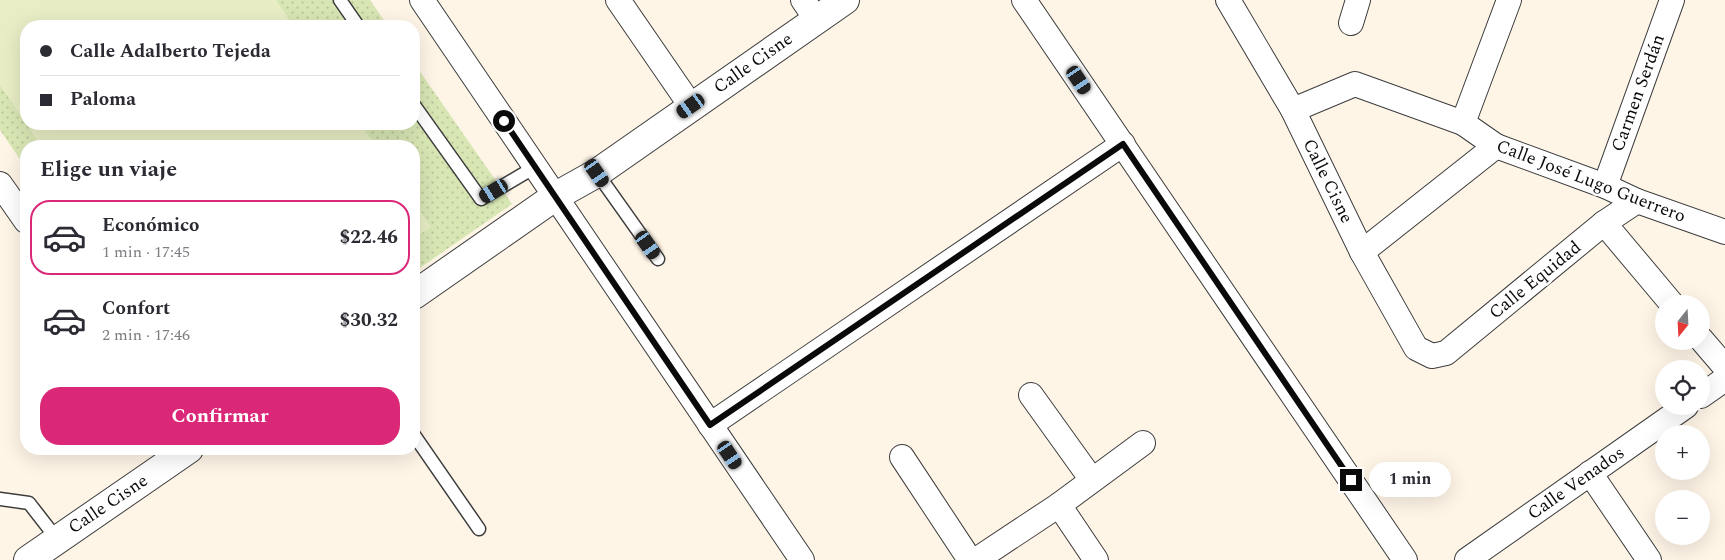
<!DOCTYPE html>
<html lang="es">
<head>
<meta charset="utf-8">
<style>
  :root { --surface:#fff; --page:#f7f7f7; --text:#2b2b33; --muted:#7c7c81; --line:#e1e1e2; --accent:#db2777 }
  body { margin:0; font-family:Spectral,serif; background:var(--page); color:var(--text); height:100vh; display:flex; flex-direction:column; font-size:19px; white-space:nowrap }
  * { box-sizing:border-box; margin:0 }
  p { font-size:16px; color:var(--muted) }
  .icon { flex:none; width:28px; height:28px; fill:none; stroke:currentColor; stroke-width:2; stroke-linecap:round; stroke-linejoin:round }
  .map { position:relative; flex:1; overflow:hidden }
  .details { position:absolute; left:20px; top:140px; width:400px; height:315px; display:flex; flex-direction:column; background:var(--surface); border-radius:20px; box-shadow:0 5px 20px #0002 }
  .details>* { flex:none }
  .hud { position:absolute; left:20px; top:20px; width:400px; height:110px; border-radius:20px; box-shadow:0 5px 20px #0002; display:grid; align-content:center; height:110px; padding:0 20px; background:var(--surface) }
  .needle { width:32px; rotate:198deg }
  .buttons { position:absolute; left:1655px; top:295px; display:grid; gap:10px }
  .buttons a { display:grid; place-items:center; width:55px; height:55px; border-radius:50%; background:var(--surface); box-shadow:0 5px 20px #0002; font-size:25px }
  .end { position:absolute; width:22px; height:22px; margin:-11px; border:6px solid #0a0a0a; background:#fff; box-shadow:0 0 0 2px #fff }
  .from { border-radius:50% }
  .bubble { position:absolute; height:35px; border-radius:18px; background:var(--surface); box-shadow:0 5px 20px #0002; font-size:16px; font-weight:700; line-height:35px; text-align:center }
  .car { position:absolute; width:15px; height:30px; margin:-15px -8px; border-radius:6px; box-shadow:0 0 4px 1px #0007; background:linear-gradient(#222 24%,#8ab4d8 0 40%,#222 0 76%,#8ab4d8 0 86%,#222 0) }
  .hud b { display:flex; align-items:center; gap:18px; height:48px; font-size:19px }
  .hud b+b { border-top:1px solid var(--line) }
  .hud i { width:12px; height:12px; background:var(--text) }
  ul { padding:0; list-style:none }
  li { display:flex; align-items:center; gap:15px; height:75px; margin:0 10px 8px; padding:0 10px; border:2px solid transparent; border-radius:20px }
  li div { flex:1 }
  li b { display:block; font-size:19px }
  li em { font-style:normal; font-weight:700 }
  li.active { border-color:var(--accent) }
  li>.icon { width:45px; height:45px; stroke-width:1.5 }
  h2 { padding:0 20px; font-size:22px; line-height:60px }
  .cta { display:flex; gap:10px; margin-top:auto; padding:10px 20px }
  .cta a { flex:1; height:58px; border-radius:20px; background:var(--accent); color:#fff; font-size:20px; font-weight:700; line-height:58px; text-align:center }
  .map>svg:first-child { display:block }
  .park { fill:url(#park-dots) }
  .pitch { fill:#e8edc5 }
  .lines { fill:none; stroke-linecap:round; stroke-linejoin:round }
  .service-casing { stroke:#3d3d3d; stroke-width:15 }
  .minor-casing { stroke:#3d3d3d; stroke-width:26 }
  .tertiary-casing { stroke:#3d3d3d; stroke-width:30 }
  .service { stroke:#fff; stroke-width:12 }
  .minor { stroke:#fff; stroke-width:24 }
  .tertiary { stroke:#fff; stroke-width:28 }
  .route { stroke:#0a0a0a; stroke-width:6 }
  .labels { text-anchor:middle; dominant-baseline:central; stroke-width:5; stroke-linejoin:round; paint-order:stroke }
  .street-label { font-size:18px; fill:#0a0a0a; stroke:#fff }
</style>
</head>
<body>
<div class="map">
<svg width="1725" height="560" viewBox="0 0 1725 560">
  <defs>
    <pattern id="park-dots" width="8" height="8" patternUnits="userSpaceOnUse" patternTransform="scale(1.25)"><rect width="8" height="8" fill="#d8e6b4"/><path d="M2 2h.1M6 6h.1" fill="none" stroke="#b8c499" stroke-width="1.8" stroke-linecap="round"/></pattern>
  </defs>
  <rect width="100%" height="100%" fill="#fef5e7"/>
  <path class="park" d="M 0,0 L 370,0 L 388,26 L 26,26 L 26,124 L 414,124 L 414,63 L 512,204 L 414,272 L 414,146 L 26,146 L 26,168 L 0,130 Z"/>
  <g class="pitch">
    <path d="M 0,0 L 276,0 L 294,26 L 26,26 L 26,124 L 360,124 L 376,146 L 41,146 L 0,85 Z"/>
    <path d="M 414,202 L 431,227 L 414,238 Z"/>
  </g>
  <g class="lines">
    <g class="service-casing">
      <g id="service">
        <path d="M 340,0 L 358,26"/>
        <path d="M 414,105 L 481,199 L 535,167"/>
        <path d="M 597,173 L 658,259"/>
        <path d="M 414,435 L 479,529"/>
        <path d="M 0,499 L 29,503 L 57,539"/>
      </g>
    </g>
    <g class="minor-casing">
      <g id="minor">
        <path d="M 422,0 L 802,560"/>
        <path d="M 618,0 L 691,106"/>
        <path d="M 803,0 L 816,19"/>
        <path d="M 1024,0 L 1405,560"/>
        <path d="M 1228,0 L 1293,110 L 1362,252 L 1416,348 L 1432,356 L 1446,353 L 1604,223 L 1637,201"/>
        <path d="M 1351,23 L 1358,0"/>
        <path d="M 1293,110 L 1355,84 L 1463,123 L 1496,146 L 1605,186 L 1637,201 L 1725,232"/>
        <path d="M 1463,123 L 1509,0"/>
        <path d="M 0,184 L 26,221"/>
        <path d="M 1605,186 L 1672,0"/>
        <path d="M 1604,223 L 1672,304"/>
        <path d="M 1362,252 L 1496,146"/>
        <path d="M 1701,339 L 1725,367"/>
        <path d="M 1031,395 L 1092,480"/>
        <path d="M 1701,396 L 1725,379"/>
        <path d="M 710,425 L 1123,144"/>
        <path d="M 902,457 L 970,560"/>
        <path d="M 1590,473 L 1649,560"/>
        <path d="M 1059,505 L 1096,560"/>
        <path d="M 976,560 L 1059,505 L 1143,443"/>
        <path d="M 1467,560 L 1686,406"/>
      </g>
    </g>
    <g class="tertiary-casing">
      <g id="tertiary">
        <path d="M 414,295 L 556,196 L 597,173 L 845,0"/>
        <path d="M 28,560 L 189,449"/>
      </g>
    </g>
    <use href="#service" class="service"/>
    <use href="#minor" class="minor"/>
    <use href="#tertiary" class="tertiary"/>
  </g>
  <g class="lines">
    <path class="route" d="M 504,121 L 710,425 L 1123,144 L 1351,480"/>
  </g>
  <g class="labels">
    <g class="street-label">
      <text transform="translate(753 63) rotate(-35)">Calle Cisne</text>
      <text transform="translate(1638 93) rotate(-70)">Carmen Serdán</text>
      <text transform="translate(1328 181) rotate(64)">Calle Cisne</text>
      <text transform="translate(1591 181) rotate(21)">Calle José Lugo Guerrero</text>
      <text transform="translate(1535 280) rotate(-39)">Calle Equidad</text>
      <text transform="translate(1576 483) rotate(-35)">Calle Venados</text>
      <text transform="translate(108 504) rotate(-34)">Calle Cisne</text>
    </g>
  </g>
</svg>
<div class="buttons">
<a><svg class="needle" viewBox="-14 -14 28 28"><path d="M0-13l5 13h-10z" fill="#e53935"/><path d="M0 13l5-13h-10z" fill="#7c7c81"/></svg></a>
<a><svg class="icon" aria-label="locate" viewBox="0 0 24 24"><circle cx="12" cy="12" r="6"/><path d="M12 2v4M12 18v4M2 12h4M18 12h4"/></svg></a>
<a>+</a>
<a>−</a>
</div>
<i class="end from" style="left:504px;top:121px"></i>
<i class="end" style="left:1351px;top:480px"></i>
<div class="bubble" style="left:1369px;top:462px;width:82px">1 min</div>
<i class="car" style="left:1079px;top:80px;rotate:146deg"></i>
<i class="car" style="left:691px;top:106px;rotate:235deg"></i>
<i class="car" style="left:597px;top:173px;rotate:145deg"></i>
<i class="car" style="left:494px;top:191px;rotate:239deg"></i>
<i class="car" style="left:648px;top:245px;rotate:145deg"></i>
<i class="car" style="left:730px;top:455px;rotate:146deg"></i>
<div class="hud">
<b><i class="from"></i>Calle Adalberto Tejeda</b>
<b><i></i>Paloma</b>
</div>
<section class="details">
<h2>Elige un viaje</h2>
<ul>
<li class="active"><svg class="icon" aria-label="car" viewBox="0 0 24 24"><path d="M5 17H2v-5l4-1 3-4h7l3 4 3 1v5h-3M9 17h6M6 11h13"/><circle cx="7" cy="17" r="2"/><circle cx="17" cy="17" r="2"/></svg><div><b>Económico</b><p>1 min · 17:45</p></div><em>$22.46</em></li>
<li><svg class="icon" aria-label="car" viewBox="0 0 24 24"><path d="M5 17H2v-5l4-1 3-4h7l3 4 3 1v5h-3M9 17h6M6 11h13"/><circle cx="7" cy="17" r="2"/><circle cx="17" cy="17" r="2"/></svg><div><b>Confort</b><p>2 min · 17:46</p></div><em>$30.32</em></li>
</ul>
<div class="cta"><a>Confirmar</a></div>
</section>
</div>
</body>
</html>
